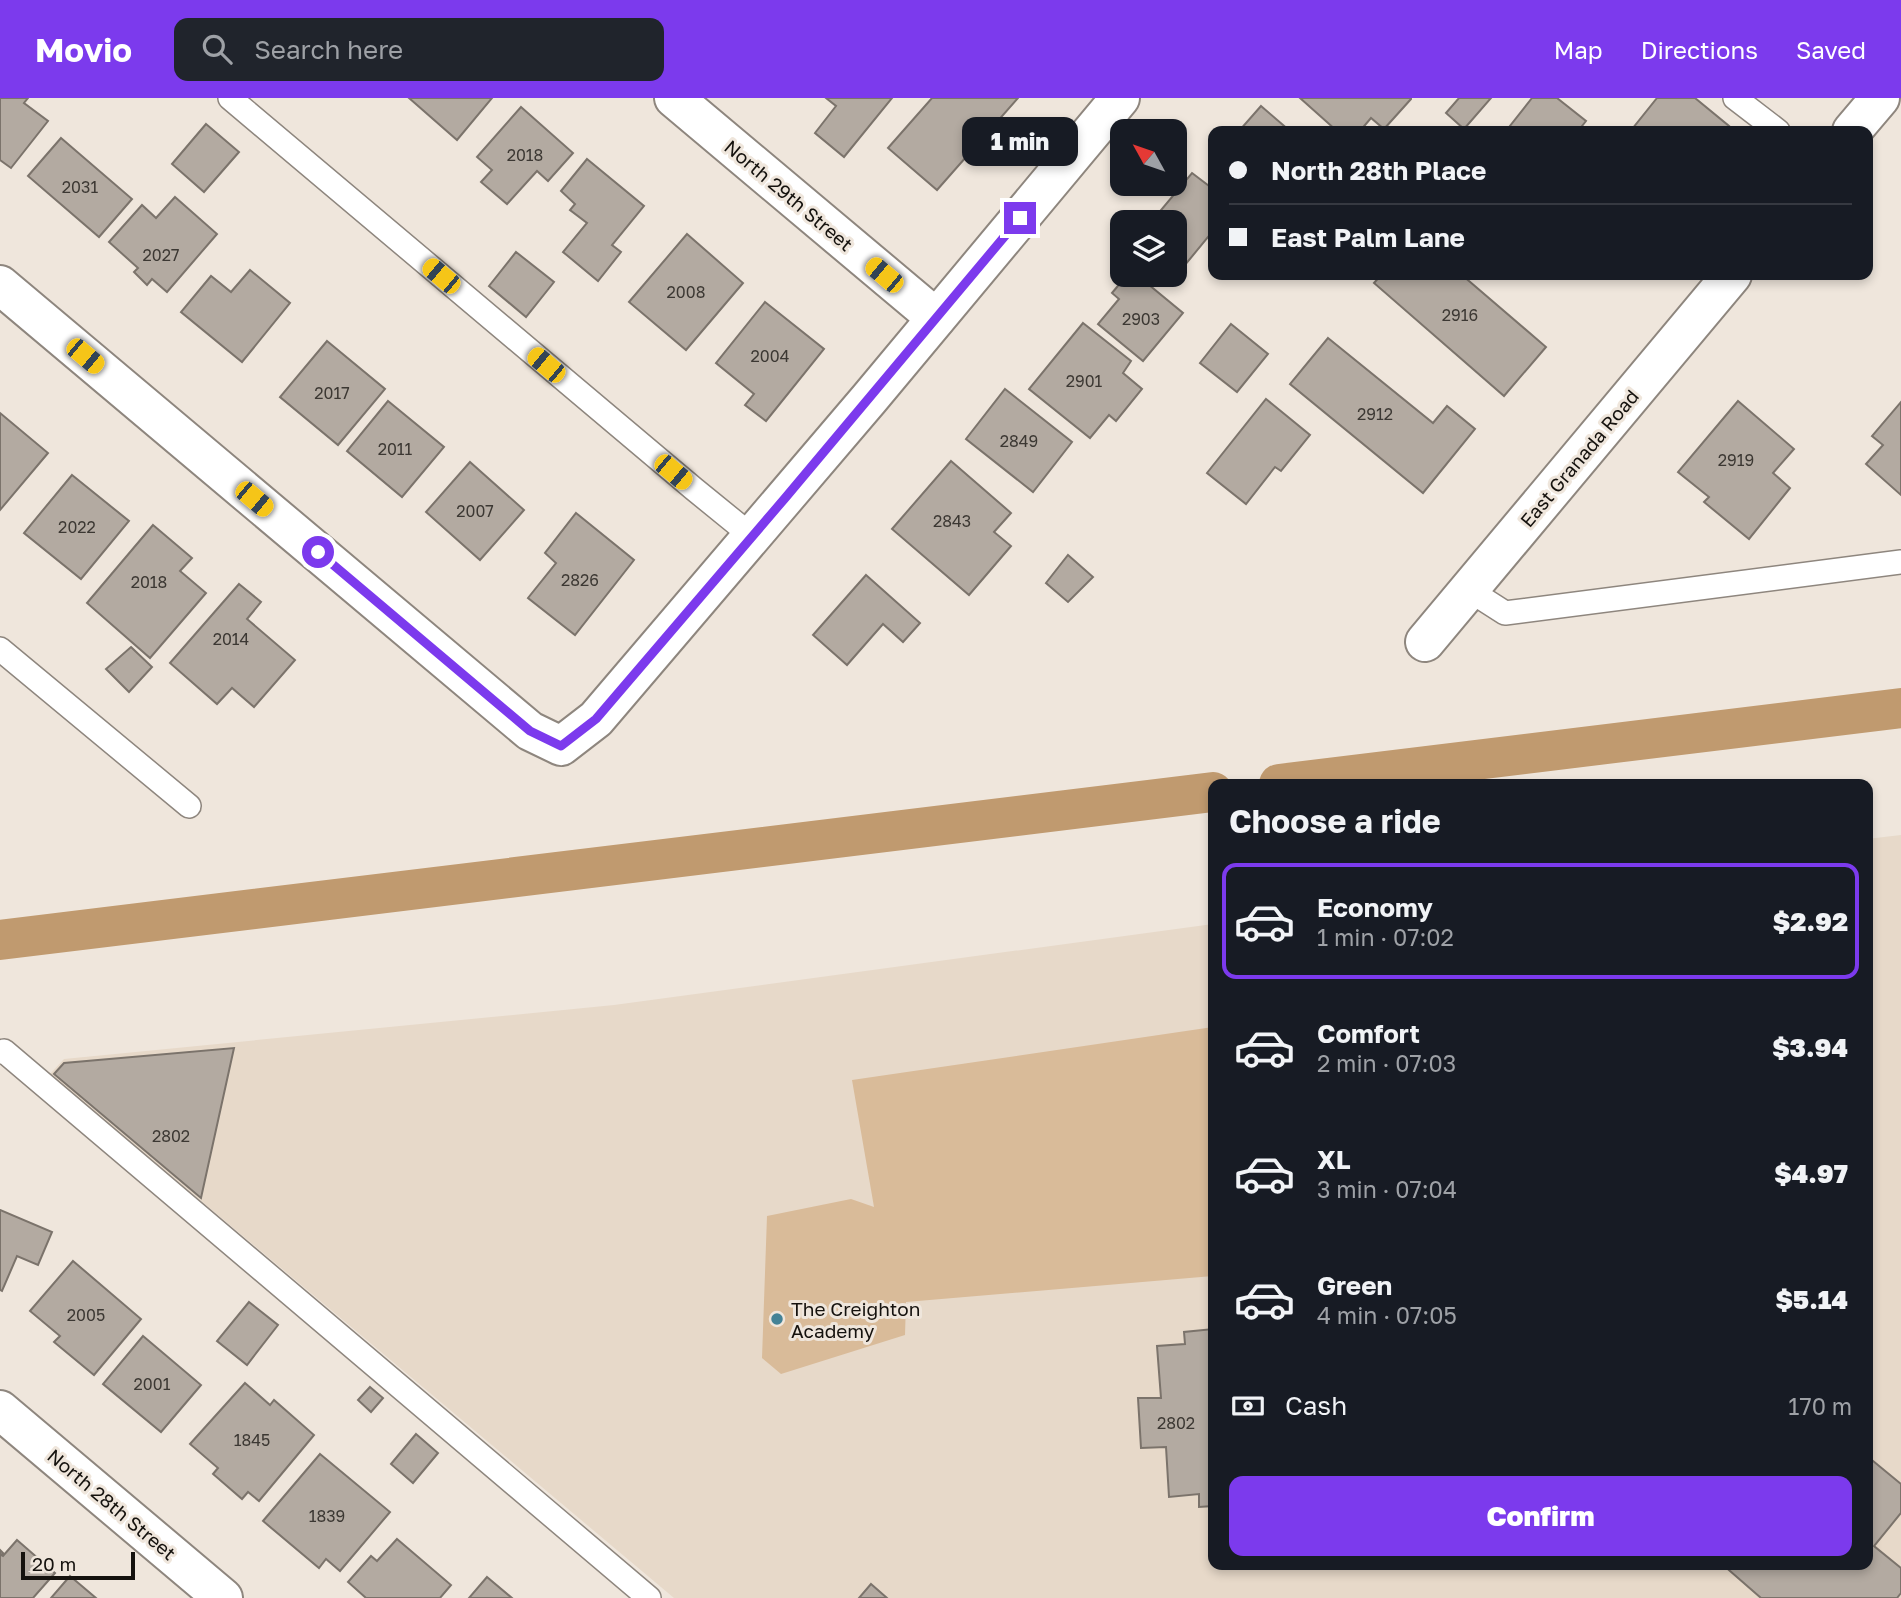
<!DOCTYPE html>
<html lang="en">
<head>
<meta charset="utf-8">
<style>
  :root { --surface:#171b24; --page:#20242c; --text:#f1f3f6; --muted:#9ea1a6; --line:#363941; --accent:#7c3aed }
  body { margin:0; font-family:"Golos Text",sans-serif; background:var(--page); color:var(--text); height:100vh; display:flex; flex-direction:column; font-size:26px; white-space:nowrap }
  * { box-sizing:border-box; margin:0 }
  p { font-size:23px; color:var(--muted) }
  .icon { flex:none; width:38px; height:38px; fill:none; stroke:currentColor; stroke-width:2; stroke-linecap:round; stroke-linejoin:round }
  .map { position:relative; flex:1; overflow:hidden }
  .details { position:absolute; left:1208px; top:681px; width:665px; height:791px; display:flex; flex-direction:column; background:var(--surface); border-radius:14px; box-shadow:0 4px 10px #0003 }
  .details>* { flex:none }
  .top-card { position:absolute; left:1208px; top:28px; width:665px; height:154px; border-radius:14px; box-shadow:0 4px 10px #0003; display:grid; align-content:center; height:154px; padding:0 21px; background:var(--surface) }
  .needle { width:46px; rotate:310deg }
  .controls { position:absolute; left:1110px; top:21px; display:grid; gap:14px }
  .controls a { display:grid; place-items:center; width:77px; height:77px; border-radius:14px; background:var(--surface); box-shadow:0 4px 10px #0003; font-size:35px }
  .scale { position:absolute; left:21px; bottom:18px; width:114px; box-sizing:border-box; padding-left:7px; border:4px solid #15120e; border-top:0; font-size:19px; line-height:24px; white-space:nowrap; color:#15120e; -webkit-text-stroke:5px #efe6dc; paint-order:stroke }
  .end { position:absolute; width:32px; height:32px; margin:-16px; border:9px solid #7c3aed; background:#fff; box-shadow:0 0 0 4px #fff }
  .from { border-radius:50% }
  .bubble { position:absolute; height:49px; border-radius:14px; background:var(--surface); box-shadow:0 4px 10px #0003; font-size:23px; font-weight:800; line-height:49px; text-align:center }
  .car { position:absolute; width:21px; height:42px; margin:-21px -10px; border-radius:9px; box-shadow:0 0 5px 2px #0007; background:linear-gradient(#f5c518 24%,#345 0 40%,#f5c518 0 76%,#345 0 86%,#f5c518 0) }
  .top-card b { display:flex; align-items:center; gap:24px; height:66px; font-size:26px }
  .top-card b+b { border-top:2px solid var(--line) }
  .top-card i { width:18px; height:18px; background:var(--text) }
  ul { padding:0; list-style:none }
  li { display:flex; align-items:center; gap:21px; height:116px; margin:0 14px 10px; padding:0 7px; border:4px solid transparent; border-radius:14px }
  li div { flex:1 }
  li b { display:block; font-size:26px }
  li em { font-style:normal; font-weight:800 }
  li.active { border-color:var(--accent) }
  li>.icon { width:63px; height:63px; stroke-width:1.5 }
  h2 { padding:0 21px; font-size:32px; line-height:84px }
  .pay { display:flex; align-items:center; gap:18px; height:77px; padding:0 21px; font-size:26px }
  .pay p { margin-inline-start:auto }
  .primary-button { display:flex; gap:14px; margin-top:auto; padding:14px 21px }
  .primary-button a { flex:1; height:80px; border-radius:14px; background:var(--accent); color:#fff; font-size:28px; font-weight:800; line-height:80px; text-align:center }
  header { display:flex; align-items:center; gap:42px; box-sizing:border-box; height:98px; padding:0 35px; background:var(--accent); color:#fff }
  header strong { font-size:33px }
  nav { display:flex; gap:38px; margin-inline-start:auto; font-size:24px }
  .search { width:490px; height:63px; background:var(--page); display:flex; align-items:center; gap:18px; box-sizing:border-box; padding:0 24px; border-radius:14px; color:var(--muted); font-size:26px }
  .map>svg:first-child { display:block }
  .built { fill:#e7d9c9 }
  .green { fill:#d9bb99 }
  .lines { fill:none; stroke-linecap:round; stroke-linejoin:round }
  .canal { stroke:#c09a6f; stroke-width:40 }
  .building { fill:#b3aaa1; stroke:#7b736b; stroke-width:2 }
  .lane-casing { stroke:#8e867e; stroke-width:26 }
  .street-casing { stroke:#8e867e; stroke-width:42 }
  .lane { stroke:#fff; stroke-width:23 }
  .street { stroke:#fff; stroke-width:38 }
  .route { stroke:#7c3aed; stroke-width:9 }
  .poi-dot { fill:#438296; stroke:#efe6dc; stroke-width:2.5 }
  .labels { text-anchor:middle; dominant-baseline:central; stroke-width:6; stroke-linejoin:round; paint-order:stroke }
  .number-label { font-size:16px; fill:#3c3833 }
  .street-label { font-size:19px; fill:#15120e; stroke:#efe6dc }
  .poi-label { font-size:19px; fill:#15120e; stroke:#efe6dc; text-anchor:start }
</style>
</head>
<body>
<header>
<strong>Movio</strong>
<div class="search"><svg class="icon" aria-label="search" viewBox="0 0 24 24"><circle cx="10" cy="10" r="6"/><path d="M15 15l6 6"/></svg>Search here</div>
<nav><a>Map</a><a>Directions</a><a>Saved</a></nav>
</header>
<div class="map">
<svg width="1901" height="1500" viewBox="0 0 1901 1500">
  <rect width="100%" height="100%" fill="#efe6dc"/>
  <path class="built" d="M 1901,737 L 1901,1500 L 674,1500 L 50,976 L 64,961 L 614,907 L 1213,826 L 1213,1466 L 1867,1466 L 1867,741 Z"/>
  <path class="green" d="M 1213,929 L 1213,1178 L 906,1204 L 905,1237 L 781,1276 L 762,1260 L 767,1118 L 851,1101 L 874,1109 L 852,982 Z"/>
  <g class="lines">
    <g class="canal">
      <path d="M 1279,686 L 1901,610"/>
      <path d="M 0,842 L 1213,694"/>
    </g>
  </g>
  <g class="building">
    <path d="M 0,0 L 28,0 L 24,5 L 48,23 L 11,70 L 0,62 Z"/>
    <path d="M 409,0 L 492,0 L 457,42 Z"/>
    <path d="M 826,0 L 892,0 L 844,59 L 815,35 L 836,8 Z"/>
    <path d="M 932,0 L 1018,0 L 937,92 L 888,50 Z"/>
    <path d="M 1300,0 L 1411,0 L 1411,1 L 1384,31 L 1371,20 L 1360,33 L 1337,33 Z"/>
    <path d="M 1459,0 L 1491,0 L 1464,31 L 1446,15 Z"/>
    <path d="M 1532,0 L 1557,0 L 1586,23 L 1578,33 L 1506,33 Z"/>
    <path d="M 1657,0 L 1695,0 L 1729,28 L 1725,33 L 1636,33 L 1633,30 Z"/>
    <path d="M 1261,8 L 1290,33 L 1239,33 Z"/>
    <path d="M 521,9 L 573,55 L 548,83 L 537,73 L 507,106 L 481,84 L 492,72 L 477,59 Z"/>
    <path d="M 206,26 L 239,54 L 204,94 L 172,66 Z"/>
    <path d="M 61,40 L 132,101 L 99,139 L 28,78 Z"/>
    <path d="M 587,61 L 644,108 L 612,147 L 621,154 L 598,183 L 563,154 L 587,125 L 570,112 L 575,106 L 561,93 Z"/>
    <path d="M 1192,75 L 1213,91 L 1213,133 L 1180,173 L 1174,169 L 1174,124 L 1151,124 Z"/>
    <path d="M 175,99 L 217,136 L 167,194 L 152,181 L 147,187 L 134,174 L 138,170 L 109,144 L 142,107 L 156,120 Z"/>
    <path d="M 687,136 L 743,185 L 686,252 L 629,204 Z"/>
    <path d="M 516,154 L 554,184 L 526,219 L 489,188 Z"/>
    <path d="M 250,172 L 290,205 L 242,264 L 181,214 L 211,178 L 231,194 Z"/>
    <path d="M 1127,177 L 1137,177 L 1183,215 L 1143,263 L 1098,226 L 1119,201 L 1112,195 Z"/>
    <path d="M 1381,177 L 1462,177 L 1546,249 L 1504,298 L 1374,185 Z"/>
    <path d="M 765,204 L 824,251 L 766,323 L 745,307 L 754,296 L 716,265 Z"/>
    <path d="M 1083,225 L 1131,263 L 1123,275 L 1142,291 L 1116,323 L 1109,317 L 1090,340 L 1029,291 Z"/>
    <path d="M 1231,226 L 1268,256 L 1237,294 L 1200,265 Z"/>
    <path d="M 1328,240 L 1433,325 L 1447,308 L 1475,331 L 1423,395 L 1290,286 Z"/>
    <path d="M 327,243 L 385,291 L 338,347 L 280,299 Z"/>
    <path d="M 1005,291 L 1072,344 L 1033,394 L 966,341 Z"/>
    <path d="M 1266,301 L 1310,337 L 1281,373 L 1275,369 L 1246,406 L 1207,375 Z"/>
    <path d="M 388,303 L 444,349 L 402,399 L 347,353 Z"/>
    <path d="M 1738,303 L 1794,351 L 1773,375 L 1790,390 L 1749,441 L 1704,404 L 1709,399 L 1678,374 Z"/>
    <path d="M 1901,304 L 1901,397 L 1866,366 L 1883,347 L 1872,338 Z"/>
    <path d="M 0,315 L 48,355 L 0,412 Z"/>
    <path d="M 951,363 L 1011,415 L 994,434 L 1011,448 L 969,497 L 892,431 Z"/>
    <path d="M 470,364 L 524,412 L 480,462 L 426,414 Z"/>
    <path d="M 72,377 L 129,423 L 81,481 L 24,435 Z"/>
    <path d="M 576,415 L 634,462 L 575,537 L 528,500 L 556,465 L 545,455 Z"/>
    <path d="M 153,427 L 192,460 L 180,473 L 206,495 L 150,560 L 87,505 Z"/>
    <path d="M 1068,457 L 1093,479 L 1068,504 L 1046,485 Z"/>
    <path d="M 866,477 L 920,525 L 903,544 L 883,526 L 847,567 L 813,537 Z"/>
    <path d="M 239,486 L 261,504 L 247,521 L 295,562 L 254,609 L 232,590 L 217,606 L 170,565 Z"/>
    <path d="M 131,549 L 152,569 L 129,594 L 106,571 Z"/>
    <path d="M 234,950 L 201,1100 L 54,976 L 64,965 Z"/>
    <path d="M 0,1112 L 52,1134 L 38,1167 L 17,1158 L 2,1193 L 0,1192 Z"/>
    <path d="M 73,1163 L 141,1221 L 94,1277 L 54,1244 L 60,1238 L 30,1213 Z"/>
    <path d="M 249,1204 L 278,1227 L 247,1267 L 217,1243 Z"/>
    <path d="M 1213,1231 L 1213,1408 L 1199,1409 L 1199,1396 L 1169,1399 L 1166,1349 L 1141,1350 L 1138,1300 L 1161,1300 L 1157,1248 L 1185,1246 L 1184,1234 Z"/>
    <path d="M 143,1238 L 201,1287 L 161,1334 L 103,1286 Z"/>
    <path d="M 245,1285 L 270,1307 L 274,1302 L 314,1337 L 259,1403 L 248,1394 L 242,1401 L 213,1376 L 218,1370 L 190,1346 Z"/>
    <path d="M 370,1289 L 383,1300 L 371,1314 L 358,1302 Z"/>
    <path d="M 416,1336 L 438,1355 L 413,1385 L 391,1366 Z"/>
    <path d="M 320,1356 L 390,1414 L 340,1473 L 326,1461 L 319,1470 L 263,1423 Z"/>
    <path d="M 1867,1358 L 1901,1386 L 1901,1415 L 1874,1448 L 1901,1470 L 1901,1495 L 1897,1500 L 1761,1500 L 1722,1466 L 1867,1466 Z"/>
    <path d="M 397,1441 L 451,1487 L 440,1500 L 366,1500 L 348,1484 L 371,1458 L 377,1463 Z"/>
    <path d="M 17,1442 L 55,1475 L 33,1500 L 0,1500 L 0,1452 L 3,1455 L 1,1457 L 3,1458 Z"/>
    <path d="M 70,1478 L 96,1500 L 51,1500 Z"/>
    <path d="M 487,1479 L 512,1500 L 469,1500 Z"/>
    <path d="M 871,1486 L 887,1500 L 859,1500 Z"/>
  </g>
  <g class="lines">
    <g class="lane-casing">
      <g id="lane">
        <path d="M 230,0 L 694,391 L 753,439"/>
        <path d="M 1735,0 L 1778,33"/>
        <path d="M 1469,492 L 1505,515 L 1901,464"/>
        <path d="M 0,551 L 189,708"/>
        <path d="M 0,954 L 4,953 L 649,1500"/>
      </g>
    </g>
    <g class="street-casing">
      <g id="street">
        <path d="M 674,0 L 936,220"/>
        <path d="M 1852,33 L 1880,0"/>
        <path d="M 0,187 L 530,633 L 561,648 L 596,621 L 869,301 L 1120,0"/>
        <path d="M 1425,544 L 1732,177"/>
        <path d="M 0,1312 L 223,1500"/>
      </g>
    </g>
    <use href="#lane" class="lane"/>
    <use href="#street" class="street"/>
  </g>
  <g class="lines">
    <path class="route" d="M 318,454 L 530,633 L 561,648 L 596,621 L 786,399 L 1020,120"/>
  </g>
  <circle class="poi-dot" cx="777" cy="1221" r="7"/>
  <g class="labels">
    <g class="number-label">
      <text x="525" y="57">2018</text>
      <text x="80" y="89">2031</text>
      <text x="161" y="157">2027</text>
      <text x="686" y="194">2008</text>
      <text x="1460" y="217">2916</text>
      <text x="1141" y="221">2903</text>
      <text x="770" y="258">2004</text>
      <text x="1084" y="283">2901</text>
      <text x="332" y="295">2017</text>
      <text x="1375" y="316">2912</text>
      <text x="1019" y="343">2849</text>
      <text x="395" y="351">2011</text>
      <text x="1736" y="362">2919</text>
      <text x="475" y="413">2007</text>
      <text x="952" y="423">2843</text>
      <text x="77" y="429">2022</text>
      <text x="580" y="482">2826</text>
      <text x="149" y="484">2018</text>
      <text x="231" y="541">2014</text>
      <text x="171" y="1038">2802</text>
      <text x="86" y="1217">2005</text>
      <text x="152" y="1286">2001</text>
      <text x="1176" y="1325">2802</text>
      <text x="252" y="1342">1845</text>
      <text x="327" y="1418">1839</text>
    </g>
    <g class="street-label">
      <text transform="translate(789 97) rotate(40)">North 29th Street</text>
      <text transform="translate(1579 360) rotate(-50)">East Granada Road</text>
      <text transform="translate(112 1406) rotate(40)">North 28th Street</text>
    </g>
    <g class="poi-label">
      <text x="791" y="1210">The Creighton<tspan x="791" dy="22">Academy</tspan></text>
    </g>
  </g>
</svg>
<div class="controls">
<a><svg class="needle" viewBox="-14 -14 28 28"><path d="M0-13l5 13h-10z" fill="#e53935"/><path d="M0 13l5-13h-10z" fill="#9ea1a6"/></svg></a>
<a><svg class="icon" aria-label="layers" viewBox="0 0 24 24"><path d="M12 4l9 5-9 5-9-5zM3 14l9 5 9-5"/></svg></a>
</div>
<div class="scale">20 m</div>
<i class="end from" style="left:318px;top:454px"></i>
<i class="end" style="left:1020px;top:120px"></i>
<div class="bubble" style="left:962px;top:19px;width:116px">1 min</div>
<i class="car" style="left:884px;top:177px;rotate:310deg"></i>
<i class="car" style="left:441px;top:178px;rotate:310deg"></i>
<i class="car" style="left:85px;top:258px;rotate:130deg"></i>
<i class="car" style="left:546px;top:267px;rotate:310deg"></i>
<i class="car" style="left:673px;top:374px;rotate:130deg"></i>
<i class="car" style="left:254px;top:401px;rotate:130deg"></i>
<div class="top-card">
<b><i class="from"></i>North 28th Place</b>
<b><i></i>East Palm Lane</b>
</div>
<section class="details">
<h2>Choose a ride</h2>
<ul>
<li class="active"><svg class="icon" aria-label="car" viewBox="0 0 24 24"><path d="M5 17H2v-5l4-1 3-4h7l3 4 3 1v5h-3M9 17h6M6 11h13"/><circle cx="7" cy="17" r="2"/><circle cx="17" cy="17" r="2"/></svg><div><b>Economy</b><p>1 min · 07:02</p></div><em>$2.92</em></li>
<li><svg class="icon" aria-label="car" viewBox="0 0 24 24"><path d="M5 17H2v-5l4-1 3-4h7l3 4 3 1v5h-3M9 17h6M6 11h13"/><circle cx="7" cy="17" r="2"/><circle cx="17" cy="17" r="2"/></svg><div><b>Comfort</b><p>2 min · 07:03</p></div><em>$3.94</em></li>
<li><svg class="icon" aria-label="car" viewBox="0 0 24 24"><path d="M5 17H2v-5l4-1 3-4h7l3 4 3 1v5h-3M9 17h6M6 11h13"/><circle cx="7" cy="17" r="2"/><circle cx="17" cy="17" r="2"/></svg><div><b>XL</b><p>3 min · 07:04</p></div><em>$4.97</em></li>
<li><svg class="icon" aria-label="car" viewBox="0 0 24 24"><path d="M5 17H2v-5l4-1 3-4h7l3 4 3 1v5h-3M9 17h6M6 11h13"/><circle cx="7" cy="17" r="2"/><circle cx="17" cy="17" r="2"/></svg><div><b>Green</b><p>4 min · 07:05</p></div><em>$5.14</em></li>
</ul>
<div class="pay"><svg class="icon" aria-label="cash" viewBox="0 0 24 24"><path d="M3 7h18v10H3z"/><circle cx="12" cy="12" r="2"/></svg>Cash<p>170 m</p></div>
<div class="primary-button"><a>Confirm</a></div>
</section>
</div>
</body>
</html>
